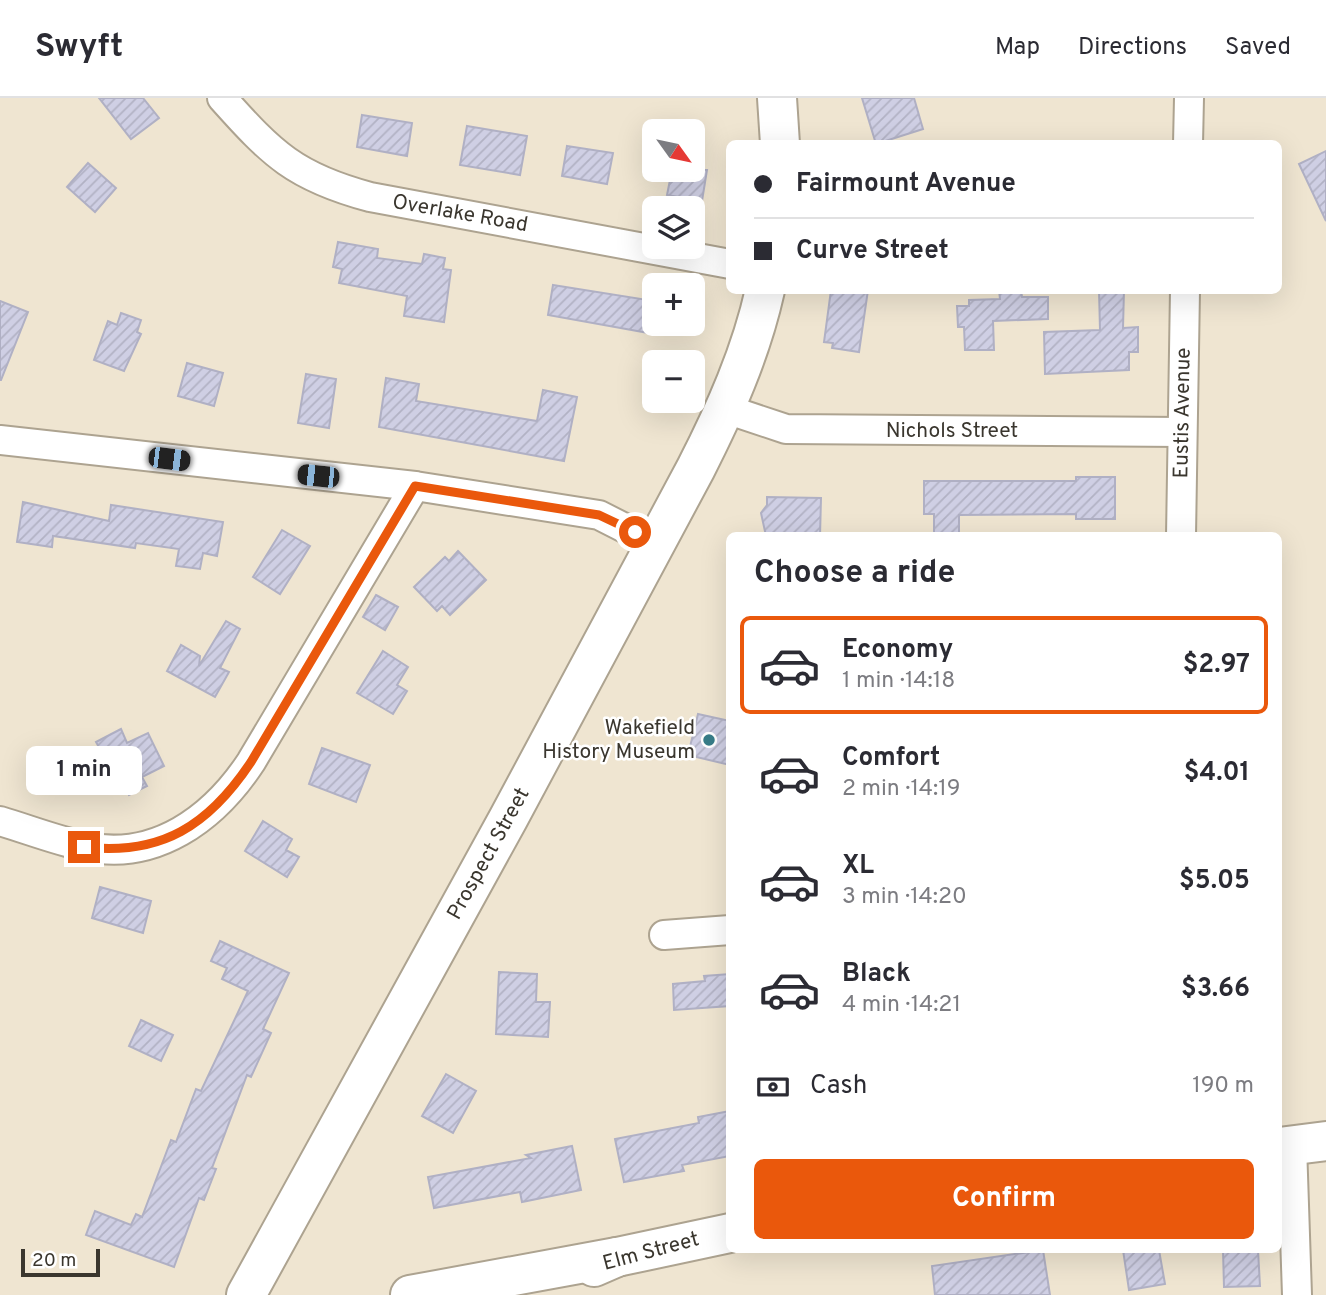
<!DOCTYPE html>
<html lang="en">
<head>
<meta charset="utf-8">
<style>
  :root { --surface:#fff; --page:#f2f2f3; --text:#2b2b33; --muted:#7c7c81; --line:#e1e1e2; --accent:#ea580c }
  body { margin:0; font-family:Overpass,sans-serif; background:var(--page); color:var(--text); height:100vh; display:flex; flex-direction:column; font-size:26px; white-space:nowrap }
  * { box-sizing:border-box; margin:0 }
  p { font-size:23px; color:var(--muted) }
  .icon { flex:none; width:38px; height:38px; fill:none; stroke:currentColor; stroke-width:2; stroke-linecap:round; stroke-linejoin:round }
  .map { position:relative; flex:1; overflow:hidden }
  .panel { position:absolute; left:726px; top:434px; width:556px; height:721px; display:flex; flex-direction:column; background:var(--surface); border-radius:10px; box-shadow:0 7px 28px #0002 }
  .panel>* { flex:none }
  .top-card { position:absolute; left:726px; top:42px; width:556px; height:154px; border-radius:10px; box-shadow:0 7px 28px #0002; display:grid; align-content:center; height:154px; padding:0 28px; background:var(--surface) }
  .needle { width:46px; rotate:123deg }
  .fabs { position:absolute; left:642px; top:21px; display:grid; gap:14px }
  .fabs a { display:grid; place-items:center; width:63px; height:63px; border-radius:10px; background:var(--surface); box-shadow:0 7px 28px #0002; font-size:35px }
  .scale { position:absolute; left:21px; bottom:18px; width:79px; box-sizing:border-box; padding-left:7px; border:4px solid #3a362e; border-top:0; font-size:19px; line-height:24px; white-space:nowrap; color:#3a362e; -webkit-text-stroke:5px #fff; paint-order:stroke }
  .end { position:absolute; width:32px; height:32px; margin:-16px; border:9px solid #ea580c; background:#fff; box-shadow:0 0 0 4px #fff }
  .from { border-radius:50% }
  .bubble { position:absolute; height:49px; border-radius:10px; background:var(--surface); box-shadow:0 7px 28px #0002; font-size:23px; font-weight:700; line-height:49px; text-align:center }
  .car { position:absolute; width:21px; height:42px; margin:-21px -10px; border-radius:9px; box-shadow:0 0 5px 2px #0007; background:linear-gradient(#222 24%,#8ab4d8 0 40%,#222 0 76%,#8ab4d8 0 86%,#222 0) }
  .top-card b { display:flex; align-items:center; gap:24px; height:66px; font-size:26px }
  .top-card b+b { border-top:2px solid var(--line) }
  .top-card i { width:18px; height:18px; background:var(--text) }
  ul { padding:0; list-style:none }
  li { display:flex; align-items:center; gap:21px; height:98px; margin:0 14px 10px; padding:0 14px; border:4px solid transparent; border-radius:10px }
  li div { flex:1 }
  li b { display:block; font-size:26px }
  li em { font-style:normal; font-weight:700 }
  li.active { border-color:var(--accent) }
  li>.icon { width:63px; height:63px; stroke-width:1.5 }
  h2 { padding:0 28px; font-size:32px; line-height:84px }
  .pay { display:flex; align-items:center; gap:18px; height:77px; padding:0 28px; font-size:26px }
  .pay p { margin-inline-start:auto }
  .primary-button { display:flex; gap:14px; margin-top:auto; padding:14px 28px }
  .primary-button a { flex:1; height:80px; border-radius:10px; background:var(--accent); color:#fff; font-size:28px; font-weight:700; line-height:80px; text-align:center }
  header { display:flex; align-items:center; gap:42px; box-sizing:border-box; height:98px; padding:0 35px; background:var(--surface); border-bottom:2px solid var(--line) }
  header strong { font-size:33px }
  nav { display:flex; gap:38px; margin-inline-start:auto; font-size:24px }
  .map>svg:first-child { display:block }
  .building { fill:url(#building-hatch); stroke:#b0b0c4; stroke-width:2 }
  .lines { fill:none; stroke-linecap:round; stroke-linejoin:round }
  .street-casing { stroke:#ada390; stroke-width:32 }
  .secondary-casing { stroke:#ada390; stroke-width:42 }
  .street { stroke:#fff; stroke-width:28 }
  .secondary { stroke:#fff; stroke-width:38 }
  .route { stroke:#ea580c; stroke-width:9 }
  .poi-dot { fill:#377d88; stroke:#fff; stroke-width:2.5 }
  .labels { text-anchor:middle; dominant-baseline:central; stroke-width:5; stroke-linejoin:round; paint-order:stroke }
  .street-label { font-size:21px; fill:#3a362e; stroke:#fff }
  .poi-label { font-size:21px; fill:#3a362e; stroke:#fff; text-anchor:end }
</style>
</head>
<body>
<header>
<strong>Swyft</strong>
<nav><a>Map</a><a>Directions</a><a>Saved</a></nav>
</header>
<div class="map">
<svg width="1326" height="1197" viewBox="0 0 1326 1197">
  <defs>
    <pattern id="building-hatch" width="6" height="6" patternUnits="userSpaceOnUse" patternTransform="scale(1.75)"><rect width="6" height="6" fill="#cfcfe4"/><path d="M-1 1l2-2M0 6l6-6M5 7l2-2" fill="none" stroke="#b2b2c4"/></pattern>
  </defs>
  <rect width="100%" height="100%" fill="#efe5d1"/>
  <g class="building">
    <path d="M 99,0 L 143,0 L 159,20 L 131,41 Z"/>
    <path d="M 862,0 L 914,0 L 923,31 L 876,46 Z"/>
    <path d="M 362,17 L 412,25 L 407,58 L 357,49 Z"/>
    <path d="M 467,28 L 527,38 L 520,77 L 460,67 Z"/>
    <path d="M 567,48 L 613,55 L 607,86 L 562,78 Z"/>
    <path d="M 1326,53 L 1326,123 L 1299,66 Z"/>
    <path d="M 88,65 L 116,90 L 95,114 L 67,89 Z"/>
    <path d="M 672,72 L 707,72 L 702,103 L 667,97 Z"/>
    <path d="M 338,144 L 378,151 L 377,160 L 422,166 L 424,156 L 445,160 L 443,171 L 451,172 L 444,224 L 404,218 L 407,198 L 339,185 L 342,171 L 333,169 Z"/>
    <path d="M 553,187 L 654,203 L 654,236 L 548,217 Z"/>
    <path d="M 831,192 L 868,192 L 859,254 L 832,250 L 833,245 L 824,244 Z"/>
    <path d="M 999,192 L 1021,192 L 1022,199 L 1048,199 L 1048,221 L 993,223 L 994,252 L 965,252 L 964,229 L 958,229 L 957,208 L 969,208 L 969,202 L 1000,201 Z"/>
    <path d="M 1099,192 L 1124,192 L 1123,230 L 1138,229 L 1138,254 L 1129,254 L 1129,272 L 1045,276 L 1044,234 L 1100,232 Z"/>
    <path d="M 0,203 L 28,214 L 1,282 L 0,282 Z"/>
    <path d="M 121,215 L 141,222 L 137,234 L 141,236 L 124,273 L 94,262 L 108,223 L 117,227 Z"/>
    <path d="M 187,265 L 223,275 L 214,308 L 178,298 Z"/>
    <path d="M 306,276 L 336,281 L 329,330 L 298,325 Z"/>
    <path d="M 386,280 L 419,286 L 416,303 L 537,323 L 543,292 L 577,299 L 564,363 L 379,329 Z"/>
    <path d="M 1076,379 L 1115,379 L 1115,421 L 1076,421 L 1076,416 L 959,417 L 959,438 L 934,438 L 934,416 L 924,416 L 924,383 L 1076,383 Z"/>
    <path d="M 767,399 L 821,400 L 820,438 L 766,438 L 761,415 L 767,407 Z"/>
    <path d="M 23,404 L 109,423 L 111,407 L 223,424 L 217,458 L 203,455 L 200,471 L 176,468 L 179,451 L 136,445 L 135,450 L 53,438 L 52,449 L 17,444 Z"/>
    <path d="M 282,432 L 310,448 L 280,496 L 253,479 Z"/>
    <path d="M 458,453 L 486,482 L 450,517 L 442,508 L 437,513 L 414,489 L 445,459 L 449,463 Z"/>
    <path d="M 376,497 L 398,509 L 385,532 L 363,519 Z"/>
    <path d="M 226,523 L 240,531 L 220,570 L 229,574 L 215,599 L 167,573 L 181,547 L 200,558 L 199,568 Z"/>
    <path d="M 383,553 L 408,569 L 397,587 L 407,593 L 393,616 L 357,595 Z"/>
    <path d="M 698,616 L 730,623 L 730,667 L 688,657 Z"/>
    <path d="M 121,631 L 127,645 L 148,635 L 164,668 L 142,679 L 147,688 L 129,697 L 124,686 L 113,691 L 107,677 L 86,687 L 75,666 L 101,653 L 96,644 Z"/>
    <path d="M 322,650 L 370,667 L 356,704 L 309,686 Z"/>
    <path d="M 263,723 L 292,741 L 286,752 L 299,759 L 287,779 L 245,753 Z"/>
    <path d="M 100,789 L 151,803 L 143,835 L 92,820 Z"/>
    <path d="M 220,843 L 289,875 L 263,931 L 271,935 L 251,979 L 247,977 L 212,1070 L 216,1071 L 204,1102 L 199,1100 L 174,1169 L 86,1137 L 95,1113 L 131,1127 L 136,1116 L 142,1119 L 171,1042 L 176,1044 L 196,991 L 201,993 L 248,893 L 222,881 L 227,870 L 211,863 Z"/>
    <path d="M 499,874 L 537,876 L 536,904 L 550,904 L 548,939 L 496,936 Z"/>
    <path d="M 730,876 L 730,908 L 674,912 L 673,886 L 705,883 L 704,878 Z"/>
    <path d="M 141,922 L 173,937 L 161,963 L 129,948 Z"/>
    <path d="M 446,976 L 476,993 L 453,1035 L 422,1018 Z"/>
    <path d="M 730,1013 L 730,1058 L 682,1067 L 684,1073 L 624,1084 L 615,1041 L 699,1025 L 698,1019 Z"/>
    <path d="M 572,1048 L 581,1092 L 522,1104 L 520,1094 L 434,1110 L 428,1079 L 531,1060 L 526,1057 Z"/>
    <path d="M 1043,1152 L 1050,1197 L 935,1197 L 932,1168 Z"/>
    <path d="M 1123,1152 L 1159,1152 L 1165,1186 L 1129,1192 Z"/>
    <path d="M 1223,1152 L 1258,1152 L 1260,1188 L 1224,1189 Z"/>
  </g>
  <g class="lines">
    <g class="street-casing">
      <g id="street">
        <path d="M 222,0 C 272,56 295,79 370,99 L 730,166"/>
        <path d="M 1188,46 L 1189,0"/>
        <path d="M 726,311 L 786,331 L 1182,334"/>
        <path d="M 0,342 L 415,388 L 599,417 L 656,446"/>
        <path d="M 1181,438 L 1185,192"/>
        <path d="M 0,723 C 27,731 55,742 83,748 C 155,765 214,720 251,664 L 415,388"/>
        <path d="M 664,837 L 730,832"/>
        <path d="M 1292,1047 L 1297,1197"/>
      </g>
    </g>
    <g class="secondary-casing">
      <g id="secondary">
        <path d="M 777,0 L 780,46"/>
        <path d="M 1279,1049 L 1326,1043"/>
        <path d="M 594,1169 L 617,1159 L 730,1135"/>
        <path d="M 246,1197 L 508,721 L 696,370 C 725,313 751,255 765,192"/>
        <path d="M 410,1197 L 617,1159"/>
      </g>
    </g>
    <use href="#street" class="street"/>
    <use href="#secondary" class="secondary"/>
  </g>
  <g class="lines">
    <path class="route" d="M 84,749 C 162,758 209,727 251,664 L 415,388 L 599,417 L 635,434"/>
  </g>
  <circle class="poi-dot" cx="709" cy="642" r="7"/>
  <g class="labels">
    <g class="street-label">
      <text transform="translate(460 116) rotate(10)">Overlake Road</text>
      <text transform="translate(1183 315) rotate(-89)">Eustis Avenue</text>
      <text x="952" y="333">Nichols Street</text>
      <text transform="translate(489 756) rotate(-61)">Prospect Street</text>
      <text transform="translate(651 1154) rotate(-15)">Elm Street</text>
    </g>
    <g class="poi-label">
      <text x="695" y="630">Wakefield<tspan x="695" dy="24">History Museum</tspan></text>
    </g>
  </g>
</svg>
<div class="fabs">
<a><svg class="needle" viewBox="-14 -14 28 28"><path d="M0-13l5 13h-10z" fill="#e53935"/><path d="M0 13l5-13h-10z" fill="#7c7c81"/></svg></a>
<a><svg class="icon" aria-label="layers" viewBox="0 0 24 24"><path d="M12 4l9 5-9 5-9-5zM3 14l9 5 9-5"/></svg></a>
<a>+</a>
<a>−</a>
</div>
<div class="scale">20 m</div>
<i class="end from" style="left:635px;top:434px"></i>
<i class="end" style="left:84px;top:749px"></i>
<div class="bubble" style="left:26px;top:648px;width:116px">1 min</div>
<i class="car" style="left:169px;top:361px;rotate:97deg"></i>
<i class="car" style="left:318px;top:378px;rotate:276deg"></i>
<div class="top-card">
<b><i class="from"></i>Fairmount Avenue</b>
<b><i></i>Curve Street</b>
</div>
<section class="panel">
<h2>Choose a ride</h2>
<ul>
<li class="active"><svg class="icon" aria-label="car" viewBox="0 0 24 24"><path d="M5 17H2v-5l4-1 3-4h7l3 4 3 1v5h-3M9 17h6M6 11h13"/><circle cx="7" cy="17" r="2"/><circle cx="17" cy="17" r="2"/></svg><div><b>Economy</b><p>1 min · 14:18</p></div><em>$2.97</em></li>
<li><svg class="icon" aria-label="car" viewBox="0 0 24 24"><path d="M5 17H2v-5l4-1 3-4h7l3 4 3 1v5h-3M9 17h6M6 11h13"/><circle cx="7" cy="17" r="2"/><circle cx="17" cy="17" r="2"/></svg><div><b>Comfort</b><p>2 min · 14:19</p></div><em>$4.01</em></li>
<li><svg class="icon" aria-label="car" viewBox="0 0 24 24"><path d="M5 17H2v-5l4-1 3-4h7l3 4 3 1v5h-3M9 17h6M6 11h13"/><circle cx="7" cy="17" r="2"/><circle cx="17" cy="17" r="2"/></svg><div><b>XL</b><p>3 min · 14:20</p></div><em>$5.05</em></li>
<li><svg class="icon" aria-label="car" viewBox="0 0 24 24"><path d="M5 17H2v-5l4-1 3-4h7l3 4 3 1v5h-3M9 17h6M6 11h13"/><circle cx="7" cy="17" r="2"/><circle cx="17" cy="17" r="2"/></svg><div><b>Black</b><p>4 min · 14:21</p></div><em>$3.66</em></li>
</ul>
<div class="pay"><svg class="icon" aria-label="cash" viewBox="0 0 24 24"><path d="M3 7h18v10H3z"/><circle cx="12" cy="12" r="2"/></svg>Cash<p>190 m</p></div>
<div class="primary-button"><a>Confirm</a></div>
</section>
</div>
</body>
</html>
